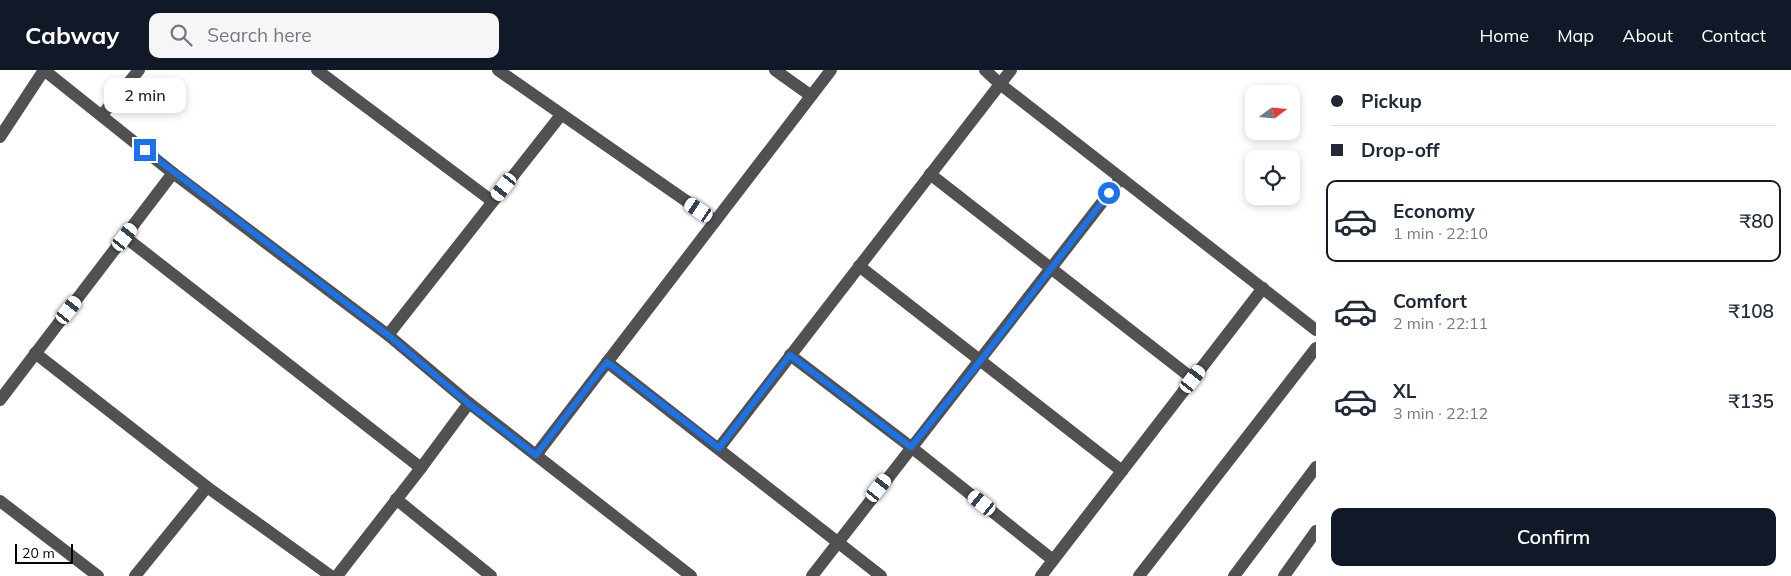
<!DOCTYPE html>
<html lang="en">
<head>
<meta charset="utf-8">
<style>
  :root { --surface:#fff; --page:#f6f6f7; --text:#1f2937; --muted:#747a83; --line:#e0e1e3; --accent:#111827 }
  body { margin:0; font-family:Mulish,sans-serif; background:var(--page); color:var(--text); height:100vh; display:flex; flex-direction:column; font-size:19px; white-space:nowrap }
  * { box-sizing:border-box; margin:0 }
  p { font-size:16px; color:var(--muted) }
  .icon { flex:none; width:28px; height:28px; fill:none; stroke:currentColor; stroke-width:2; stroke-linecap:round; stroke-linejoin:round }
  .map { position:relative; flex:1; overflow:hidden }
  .drawer { display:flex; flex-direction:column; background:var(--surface); width:475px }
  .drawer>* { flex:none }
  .top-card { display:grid; align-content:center; height:110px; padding:0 15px; background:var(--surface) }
  .needle { width:32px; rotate:74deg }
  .controls { position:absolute; left:1245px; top:15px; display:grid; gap:10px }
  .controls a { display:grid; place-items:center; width:55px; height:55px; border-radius:10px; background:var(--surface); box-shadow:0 2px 8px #0003; font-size:25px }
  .scale { position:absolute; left:15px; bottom:12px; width:58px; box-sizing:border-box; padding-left:5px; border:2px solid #000; border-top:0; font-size:14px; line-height:18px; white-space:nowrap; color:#000; -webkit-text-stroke:4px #fff; paint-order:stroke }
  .end { position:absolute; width:22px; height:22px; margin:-11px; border:6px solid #1a73e8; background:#fff; box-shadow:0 0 0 2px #fff }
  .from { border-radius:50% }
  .bubble { position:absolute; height:35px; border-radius:10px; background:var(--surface); box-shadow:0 2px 8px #0003; font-size:16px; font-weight:600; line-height:35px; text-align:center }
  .car { position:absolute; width:15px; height:30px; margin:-15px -8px; border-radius:6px; box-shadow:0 0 4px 1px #0007; background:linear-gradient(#fff 24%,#345 0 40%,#fff 0 76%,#345 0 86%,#fff 0) }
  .top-card b { display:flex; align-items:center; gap:18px; height:48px; font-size:19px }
  .top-card b+b { border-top:1px solid var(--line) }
  .top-card i { width:12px; height:12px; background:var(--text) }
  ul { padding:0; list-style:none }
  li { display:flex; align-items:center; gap:15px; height:82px; margin:0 10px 8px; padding:0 5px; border:2px solid transparent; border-radius:10px }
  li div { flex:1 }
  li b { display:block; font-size:19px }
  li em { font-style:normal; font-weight:600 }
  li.on { border-color:var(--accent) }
  li>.icon { width:45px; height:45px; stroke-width:1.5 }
  .primary-button { display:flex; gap:10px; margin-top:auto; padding:10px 15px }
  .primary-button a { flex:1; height:58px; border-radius:10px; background:var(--accent); color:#fff; font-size:20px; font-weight:600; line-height:58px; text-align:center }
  header { display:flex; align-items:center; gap:30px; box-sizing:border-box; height:70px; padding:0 25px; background:var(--accent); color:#fff }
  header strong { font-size:24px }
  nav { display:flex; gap:28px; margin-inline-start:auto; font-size:18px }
  .search { width:350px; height:45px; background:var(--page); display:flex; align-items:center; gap:12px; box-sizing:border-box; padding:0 18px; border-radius:10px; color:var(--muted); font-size:19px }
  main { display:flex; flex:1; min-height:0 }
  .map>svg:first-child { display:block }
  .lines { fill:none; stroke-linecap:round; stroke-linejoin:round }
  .minor { stroke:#515151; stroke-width:12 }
  .route { stroke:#1a73e8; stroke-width:6 }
</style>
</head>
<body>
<header>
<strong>Cabway</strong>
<div class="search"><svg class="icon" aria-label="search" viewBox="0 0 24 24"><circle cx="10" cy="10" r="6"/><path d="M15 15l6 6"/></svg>Search here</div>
<nav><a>Home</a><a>Map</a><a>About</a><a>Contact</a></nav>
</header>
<main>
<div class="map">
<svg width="1316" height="506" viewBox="0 0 1316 506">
  <rect width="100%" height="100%" fill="#fff"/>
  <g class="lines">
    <g class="minor">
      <path d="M 317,0 L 492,131"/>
      <path d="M 498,0 L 715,151"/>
      <path d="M 775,0 L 810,25"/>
      <path d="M 985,0 L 1000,14 L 1316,260"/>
      <path d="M 102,45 L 139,0"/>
      <path d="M 0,67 L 44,0 L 173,103 L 388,265 L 469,333 L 691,506"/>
      <path d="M 930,104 L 1193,309"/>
      <path d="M 125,167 L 421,398"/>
      <path d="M 859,196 L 1122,401"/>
      <path d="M 388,265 L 561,45"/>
      <path d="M 35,283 L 207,417 L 331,506"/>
      <path d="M 790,285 L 911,377 L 1053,490"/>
      <path d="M 607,292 L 881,506"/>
      <path d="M 0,330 L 173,103"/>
      <path d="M 719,378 L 1011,0"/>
      <path d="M 536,385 L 831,0"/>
      <path d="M 396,429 L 491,506"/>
      <path d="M 0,431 L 98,506"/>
      <path d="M 135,506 L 207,417"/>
      <path d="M 337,506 L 421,398 L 469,333"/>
      <path d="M 812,506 L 1121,108"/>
      <path d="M 1041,506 L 1263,218"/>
      <path d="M 1139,506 L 1316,278"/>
      <path d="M 1234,506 L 1316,397"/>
      <path d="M 1284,506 L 1316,461"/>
    </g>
  </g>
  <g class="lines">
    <path class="route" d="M 145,80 L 388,265 L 469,334 L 536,385 L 607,292 L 719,378 L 790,285 L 911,377 L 981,290 L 1109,123"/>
  </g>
</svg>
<div class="controls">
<a><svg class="needle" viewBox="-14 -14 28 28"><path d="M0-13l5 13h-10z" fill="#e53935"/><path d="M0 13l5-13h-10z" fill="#747a83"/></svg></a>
<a><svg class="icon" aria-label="locate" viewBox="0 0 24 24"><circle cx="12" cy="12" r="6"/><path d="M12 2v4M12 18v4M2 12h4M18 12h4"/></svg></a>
</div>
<div class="scale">20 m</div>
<i class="end from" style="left:1109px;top:123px"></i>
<i class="end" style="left:145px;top:80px"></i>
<div class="bubble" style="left:104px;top:8px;width:82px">2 min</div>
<i class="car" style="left:504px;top:117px;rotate:218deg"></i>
<i class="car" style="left:699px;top:140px;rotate:304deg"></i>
<i class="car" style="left:125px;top:167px;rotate:37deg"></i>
<i class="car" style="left:69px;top:240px;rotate:38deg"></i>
<i class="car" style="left:1193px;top:309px;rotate:38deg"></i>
<i class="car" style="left:879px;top:418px;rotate:38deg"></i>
<i class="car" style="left:982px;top:433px;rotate:309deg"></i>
</div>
<section class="drawer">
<div class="top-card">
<b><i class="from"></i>Pickup</b>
<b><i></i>Drop-off</b>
</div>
<ul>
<li class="on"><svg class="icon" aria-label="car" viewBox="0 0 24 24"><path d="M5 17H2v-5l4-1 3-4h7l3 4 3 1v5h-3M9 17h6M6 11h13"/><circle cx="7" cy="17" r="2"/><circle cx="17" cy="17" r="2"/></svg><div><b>Economy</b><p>1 min · 22:10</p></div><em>₹80</em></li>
<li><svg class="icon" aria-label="car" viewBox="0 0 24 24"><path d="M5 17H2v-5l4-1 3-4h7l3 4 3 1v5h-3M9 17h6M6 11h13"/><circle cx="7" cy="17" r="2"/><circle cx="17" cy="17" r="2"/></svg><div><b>Comfort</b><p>2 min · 22:11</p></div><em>₹108</em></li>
<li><svg class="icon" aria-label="car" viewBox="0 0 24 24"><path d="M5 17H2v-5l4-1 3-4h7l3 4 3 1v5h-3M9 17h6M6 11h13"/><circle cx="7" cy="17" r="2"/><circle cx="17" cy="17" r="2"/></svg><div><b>XL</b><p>3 min · 22:12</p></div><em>₹135</em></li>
</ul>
<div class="primary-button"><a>Confirm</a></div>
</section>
</main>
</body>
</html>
